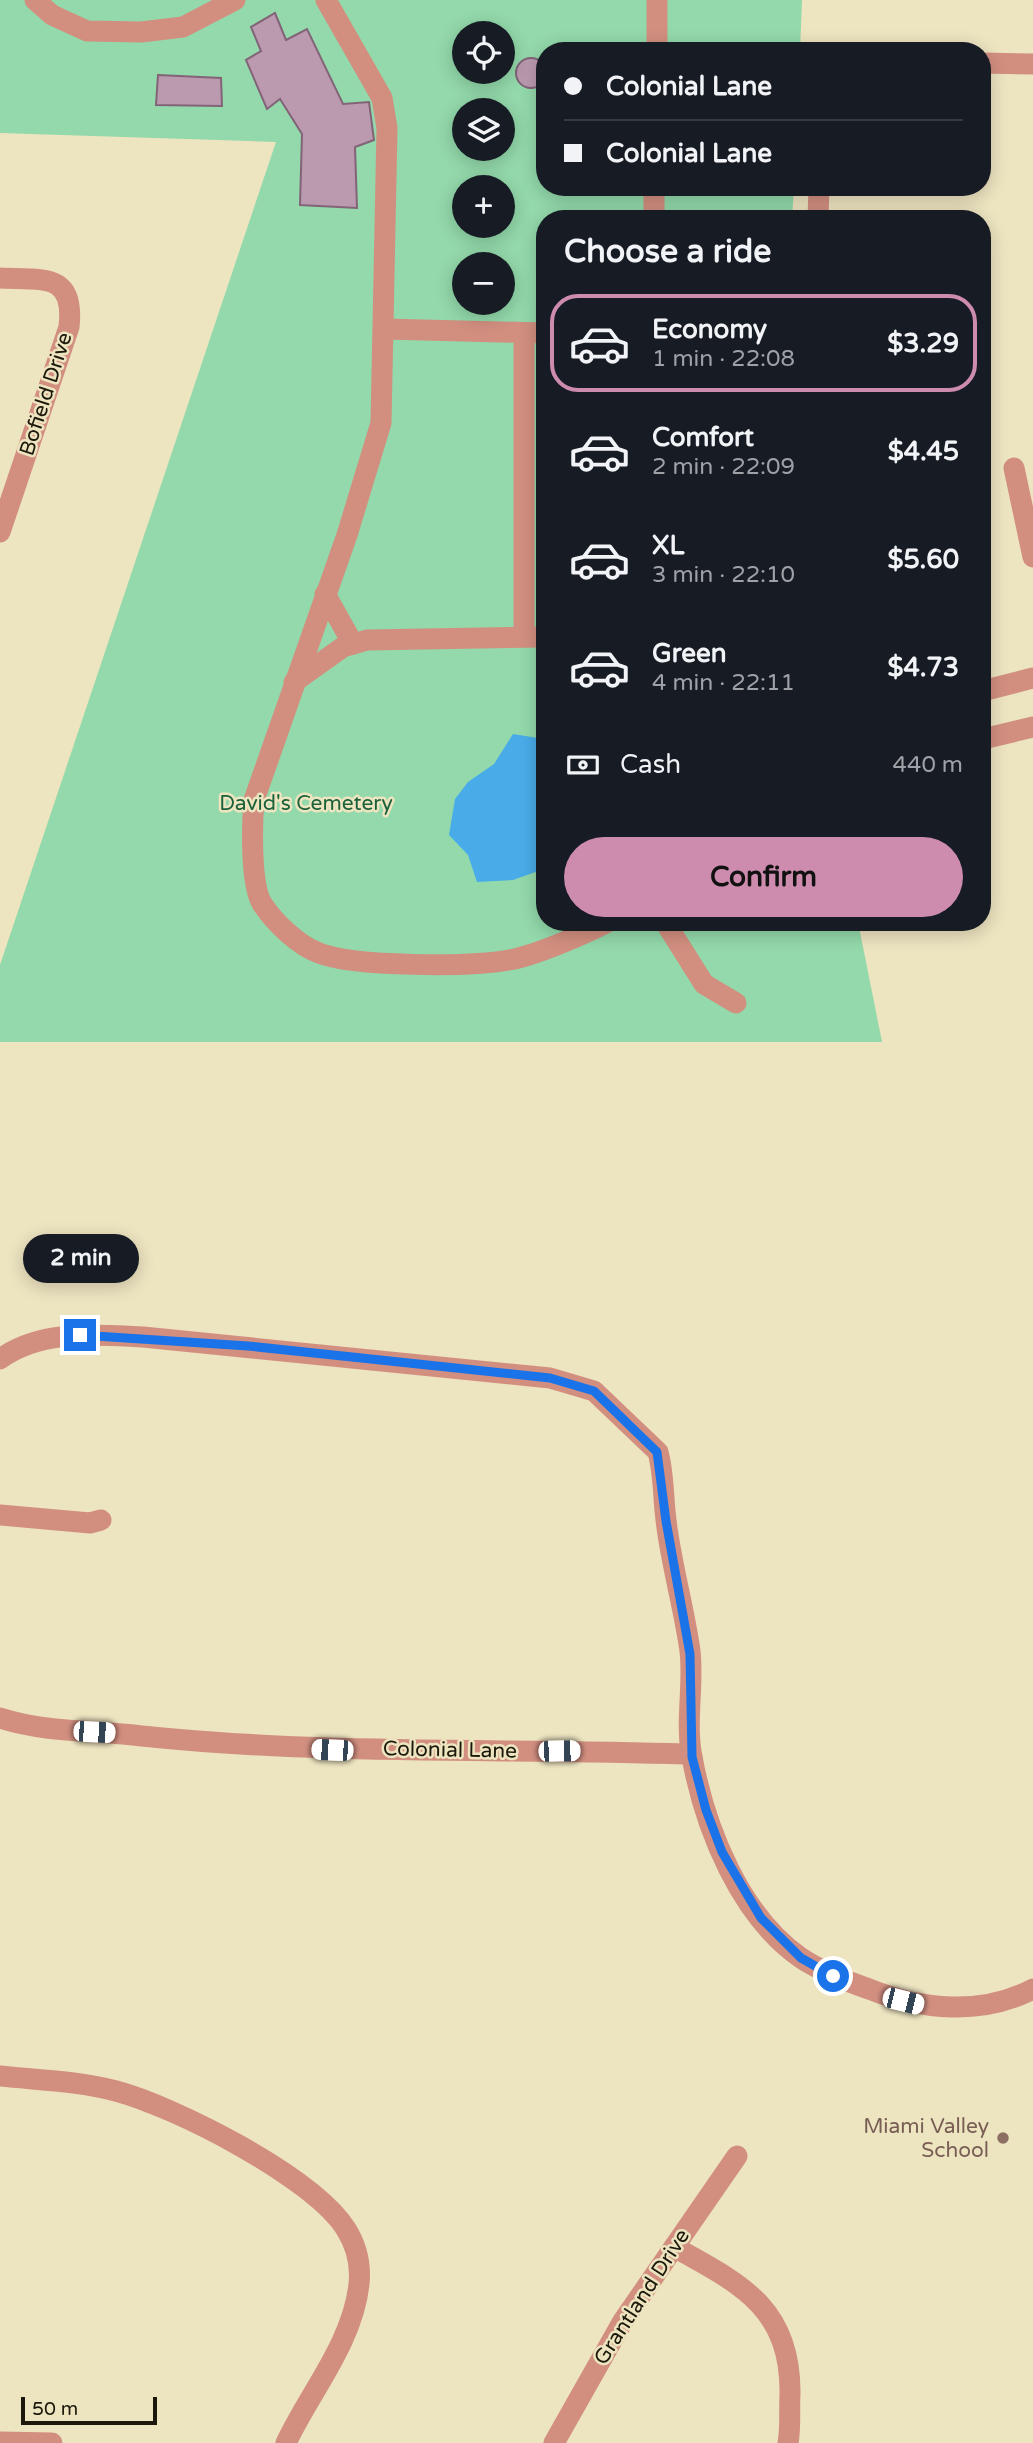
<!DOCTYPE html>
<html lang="en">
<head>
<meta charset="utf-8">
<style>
  :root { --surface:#171b24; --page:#20242c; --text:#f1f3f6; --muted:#9ea1a6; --line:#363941; --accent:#cd8cae }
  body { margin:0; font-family:"Varela Round",sans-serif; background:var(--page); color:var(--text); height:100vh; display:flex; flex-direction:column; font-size:26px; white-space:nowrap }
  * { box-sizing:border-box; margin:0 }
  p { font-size:23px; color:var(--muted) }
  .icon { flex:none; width:38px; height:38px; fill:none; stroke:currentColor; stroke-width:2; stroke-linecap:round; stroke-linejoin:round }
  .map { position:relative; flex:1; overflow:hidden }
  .drawer { position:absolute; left:536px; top:210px; width:455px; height:721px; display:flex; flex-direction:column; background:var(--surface); border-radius:28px; box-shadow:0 4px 18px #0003 }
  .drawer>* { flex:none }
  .banner { position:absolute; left:536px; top:42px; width:455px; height:154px; border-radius:28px; box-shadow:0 4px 18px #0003; display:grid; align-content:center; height:154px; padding:0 28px; background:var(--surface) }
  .fabs { position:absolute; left:452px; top:21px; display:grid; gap:14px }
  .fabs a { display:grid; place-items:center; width:63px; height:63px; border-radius:50%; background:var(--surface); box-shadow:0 4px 18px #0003; font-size:35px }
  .scale { position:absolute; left:21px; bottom:18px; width:136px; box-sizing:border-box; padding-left:7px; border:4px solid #1c190c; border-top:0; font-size:19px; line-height:24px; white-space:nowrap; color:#1c190c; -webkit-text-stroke:5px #ede4c0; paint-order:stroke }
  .end { position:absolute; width:32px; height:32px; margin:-16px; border:9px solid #1a73e8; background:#fff; box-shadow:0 0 0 4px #fff }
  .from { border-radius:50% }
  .bubble { position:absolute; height:49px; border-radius:24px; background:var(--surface); box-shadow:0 4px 18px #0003; font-size:23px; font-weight:700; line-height:49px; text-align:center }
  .car { position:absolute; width:21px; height:42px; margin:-21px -10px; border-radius:9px; box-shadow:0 0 5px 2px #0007; background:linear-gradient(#fff 24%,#345 0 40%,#fff 0 76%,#345 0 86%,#fff 0) }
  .banner b { display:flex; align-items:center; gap:24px; height:66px; font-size:26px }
  .banner b+b { border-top:2px solid var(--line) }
  .banner i { width:18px; height:18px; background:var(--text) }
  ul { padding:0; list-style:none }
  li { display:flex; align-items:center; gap:21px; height:98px; margin:0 14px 10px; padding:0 14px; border:4px solid transparent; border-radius:28px }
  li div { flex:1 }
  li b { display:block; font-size:26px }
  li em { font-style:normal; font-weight:700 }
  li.on { border-color:var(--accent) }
  li>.icon { width:63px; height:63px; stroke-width:1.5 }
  h2 { padding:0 28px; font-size:32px; line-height:84px }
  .pay { display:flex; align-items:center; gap:18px; height:77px; padding:0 28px; font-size:26px }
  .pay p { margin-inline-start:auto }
  .primary-button { display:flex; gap:14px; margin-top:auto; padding:14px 28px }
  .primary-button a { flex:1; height:80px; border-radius:42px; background:var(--accent); color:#111; font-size:28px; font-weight:700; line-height:80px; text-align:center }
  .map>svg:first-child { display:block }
  .green { fill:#93d9ab; fill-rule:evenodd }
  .water { fill:#49ace9 }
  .building { fill:#bb9aaf; stroke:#826377; stroke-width:2 }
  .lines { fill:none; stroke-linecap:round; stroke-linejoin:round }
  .minor { stroke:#d28f80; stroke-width:21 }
  .route { stroke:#1a73e8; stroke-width:9 }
  .education-dot { fill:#8d6e63; stroke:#ede4c0; stroke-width:2.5 }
  .labels { text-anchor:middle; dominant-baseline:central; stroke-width:5; stroke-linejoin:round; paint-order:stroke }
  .street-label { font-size:21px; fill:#1c190c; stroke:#ede4c0 }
  .park-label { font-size:21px; fill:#1b623b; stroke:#ede4c0 }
  .education-label { font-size:21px; fill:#785e54; stroke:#ede4c0; text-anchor:end }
</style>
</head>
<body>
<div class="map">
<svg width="1033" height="2443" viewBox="0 0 1033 2443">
  <rect width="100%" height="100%" fill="#ede4c0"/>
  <path class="green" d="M 0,0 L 802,0 L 800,51 L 544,51 L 544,187 L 794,187 L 792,219 L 544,219 L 544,922 L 858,922 L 882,1042 L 0,1042 L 0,965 L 276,142 L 0,133 ZM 464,33 L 502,33 L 502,72 L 464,72 ZM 464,110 L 502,110 L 502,149 L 464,149 ZM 464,187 L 502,187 L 502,226 L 464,226 ZM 464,264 L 502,264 L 502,303 L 464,303 Z"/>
  <path class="water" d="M 513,734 L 544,739 L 544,869 L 513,880 L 477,882 L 468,855 L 449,835 L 455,799 L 468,782 L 494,764 Z"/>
  <g class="building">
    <path d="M 275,13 L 286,40 L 307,29 L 343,104 L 369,102 L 374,140 L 355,147 L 357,208 L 300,205 L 302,134 L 280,99 L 267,109 L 246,60 L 261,51 L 251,27 Z"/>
    <circle cx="531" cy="73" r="15"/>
    <path d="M 158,75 L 221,78 L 222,106 L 156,105 Z"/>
  </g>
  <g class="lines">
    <g class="minor">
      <path d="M 35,0 L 52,15 L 87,31 L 141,32 L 183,27 L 235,0"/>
      <path d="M 326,0 L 382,98 L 387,128 L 381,423 L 347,535 L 254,800 C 252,823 250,887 263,905 C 275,923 299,946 319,953 C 354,967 471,967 509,960 C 534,956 585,934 608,922"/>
      <path d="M 657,51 L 657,0"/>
      <path d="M 982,63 L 1033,64"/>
      <path d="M 654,219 L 654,187"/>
      <path d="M 818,219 L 819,187"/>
      <path d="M 0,278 C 43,280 75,272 69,327 L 0,532"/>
      <path d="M 384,329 L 544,333"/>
      <path d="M 524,333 L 524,635"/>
      <path d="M 1014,468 L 1033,557"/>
      <path d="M 325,594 L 353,644"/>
      <path d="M 294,682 L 343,647 L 367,640 L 544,637"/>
      <path d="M 982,691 L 1033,678"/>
      <path d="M 987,738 L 1033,727"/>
      <path d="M 665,922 L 704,984 L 736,1003"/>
      <path d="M 0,1359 C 42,1329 95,1335 143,1337 L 550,1378 L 594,1391 L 658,1452 C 664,1474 663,1497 666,1520 C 671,1564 684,1607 690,1651 C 694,1685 685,1723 692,1757 C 705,1828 740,1916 801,1958 C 822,1972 846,1981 869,1989 C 922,2010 981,2016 1033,1989"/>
      <path d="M 0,1515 L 90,1523 L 101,1520"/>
      <path d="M 0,1718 C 46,1733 95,1730 142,1736 C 323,1755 503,1748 685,1754 L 692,1757"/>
      <path d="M 0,2076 C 38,2080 79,2081 116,2091 C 176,2107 313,2177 346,2229 C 356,2245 361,2265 359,2284 C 353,2342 310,2392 286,2443"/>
      <path d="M 674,2247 C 741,2284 791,2308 790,2394 C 789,2410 791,2427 788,2443"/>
      <path d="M 0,2442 L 52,2443"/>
      <path d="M 554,2443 L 623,2321 L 737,2156"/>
    </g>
  </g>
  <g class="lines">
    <path class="route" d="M 80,1335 L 248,1346 L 550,1378 L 594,1391 L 657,1452 L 666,1521 L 690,1654 L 692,1757 L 706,1810 L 722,1852 L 761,1918 L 801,1958 L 833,1976"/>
  </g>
  <circle class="education-dot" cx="1003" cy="2138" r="7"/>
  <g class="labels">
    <g class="street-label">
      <text transform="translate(46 394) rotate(-72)">Bofield Drive</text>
      <text transform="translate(450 1750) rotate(1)">Colonial Lane</text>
      <text transform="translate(642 2297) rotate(-57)">Grantland Drive</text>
    </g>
    <g class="park-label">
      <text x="306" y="803">David's Cemetery</text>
    </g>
    <g class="education-label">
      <text x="989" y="2126">Miami Valley<tspan x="989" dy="24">School</tspan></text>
    </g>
  </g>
</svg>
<div class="fabs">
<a><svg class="icon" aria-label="locate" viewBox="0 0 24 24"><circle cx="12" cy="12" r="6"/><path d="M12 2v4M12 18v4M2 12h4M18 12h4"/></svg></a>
<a><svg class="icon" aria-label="layers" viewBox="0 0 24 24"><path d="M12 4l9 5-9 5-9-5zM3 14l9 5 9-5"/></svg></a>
<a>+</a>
<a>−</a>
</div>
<div class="scale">50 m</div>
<i class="end from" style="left:833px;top:1976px"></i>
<i class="end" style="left:80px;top:1335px"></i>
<div class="bubble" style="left:23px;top:1234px;width:116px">2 min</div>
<i class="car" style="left:94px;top:1732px;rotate:93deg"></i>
<i class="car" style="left:332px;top:1750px;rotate:272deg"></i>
<i class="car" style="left:559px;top:1751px;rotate:89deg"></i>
<i class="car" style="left:903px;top:2001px;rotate:104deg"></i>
<div class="banner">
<b><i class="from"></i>Colonial Lane</b>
<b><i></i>Colonial Lane</b>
</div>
<section class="drawer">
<h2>Choose a ride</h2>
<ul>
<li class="on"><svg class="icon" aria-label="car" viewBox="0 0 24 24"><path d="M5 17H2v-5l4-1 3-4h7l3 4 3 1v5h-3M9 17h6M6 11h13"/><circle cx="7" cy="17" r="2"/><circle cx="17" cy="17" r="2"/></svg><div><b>Economy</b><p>1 min · 22:08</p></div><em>$3.29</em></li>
<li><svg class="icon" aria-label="car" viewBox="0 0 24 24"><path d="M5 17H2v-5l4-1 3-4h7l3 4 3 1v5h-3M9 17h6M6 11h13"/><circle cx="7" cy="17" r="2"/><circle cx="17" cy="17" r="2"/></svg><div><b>Comfort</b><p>2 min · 22:09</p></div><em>$4.45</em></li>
<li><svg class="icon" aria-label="car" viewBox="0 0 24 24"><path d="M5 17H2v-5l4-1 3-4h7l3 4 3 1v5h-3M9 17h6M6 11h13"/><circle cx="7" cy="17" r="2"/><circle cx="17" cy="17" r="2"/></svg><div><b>XL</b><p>3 min · 22:10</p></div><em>$5.60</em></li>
<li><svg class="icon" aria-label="car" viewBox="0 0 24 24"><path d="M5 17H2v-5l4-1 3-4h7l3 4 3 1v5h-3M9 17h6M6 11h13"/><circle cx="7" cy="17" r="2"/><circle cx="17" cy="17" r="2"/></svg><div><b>Green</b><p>4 min · 22:11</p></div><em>$4.73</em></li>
</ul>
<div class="pay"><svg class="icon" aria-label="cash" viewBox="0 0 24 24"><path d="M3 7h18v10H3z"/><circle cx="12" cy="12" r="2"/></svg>Cash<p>440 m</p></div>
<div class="primary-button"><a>Confirm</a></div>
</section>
</div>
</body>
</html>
